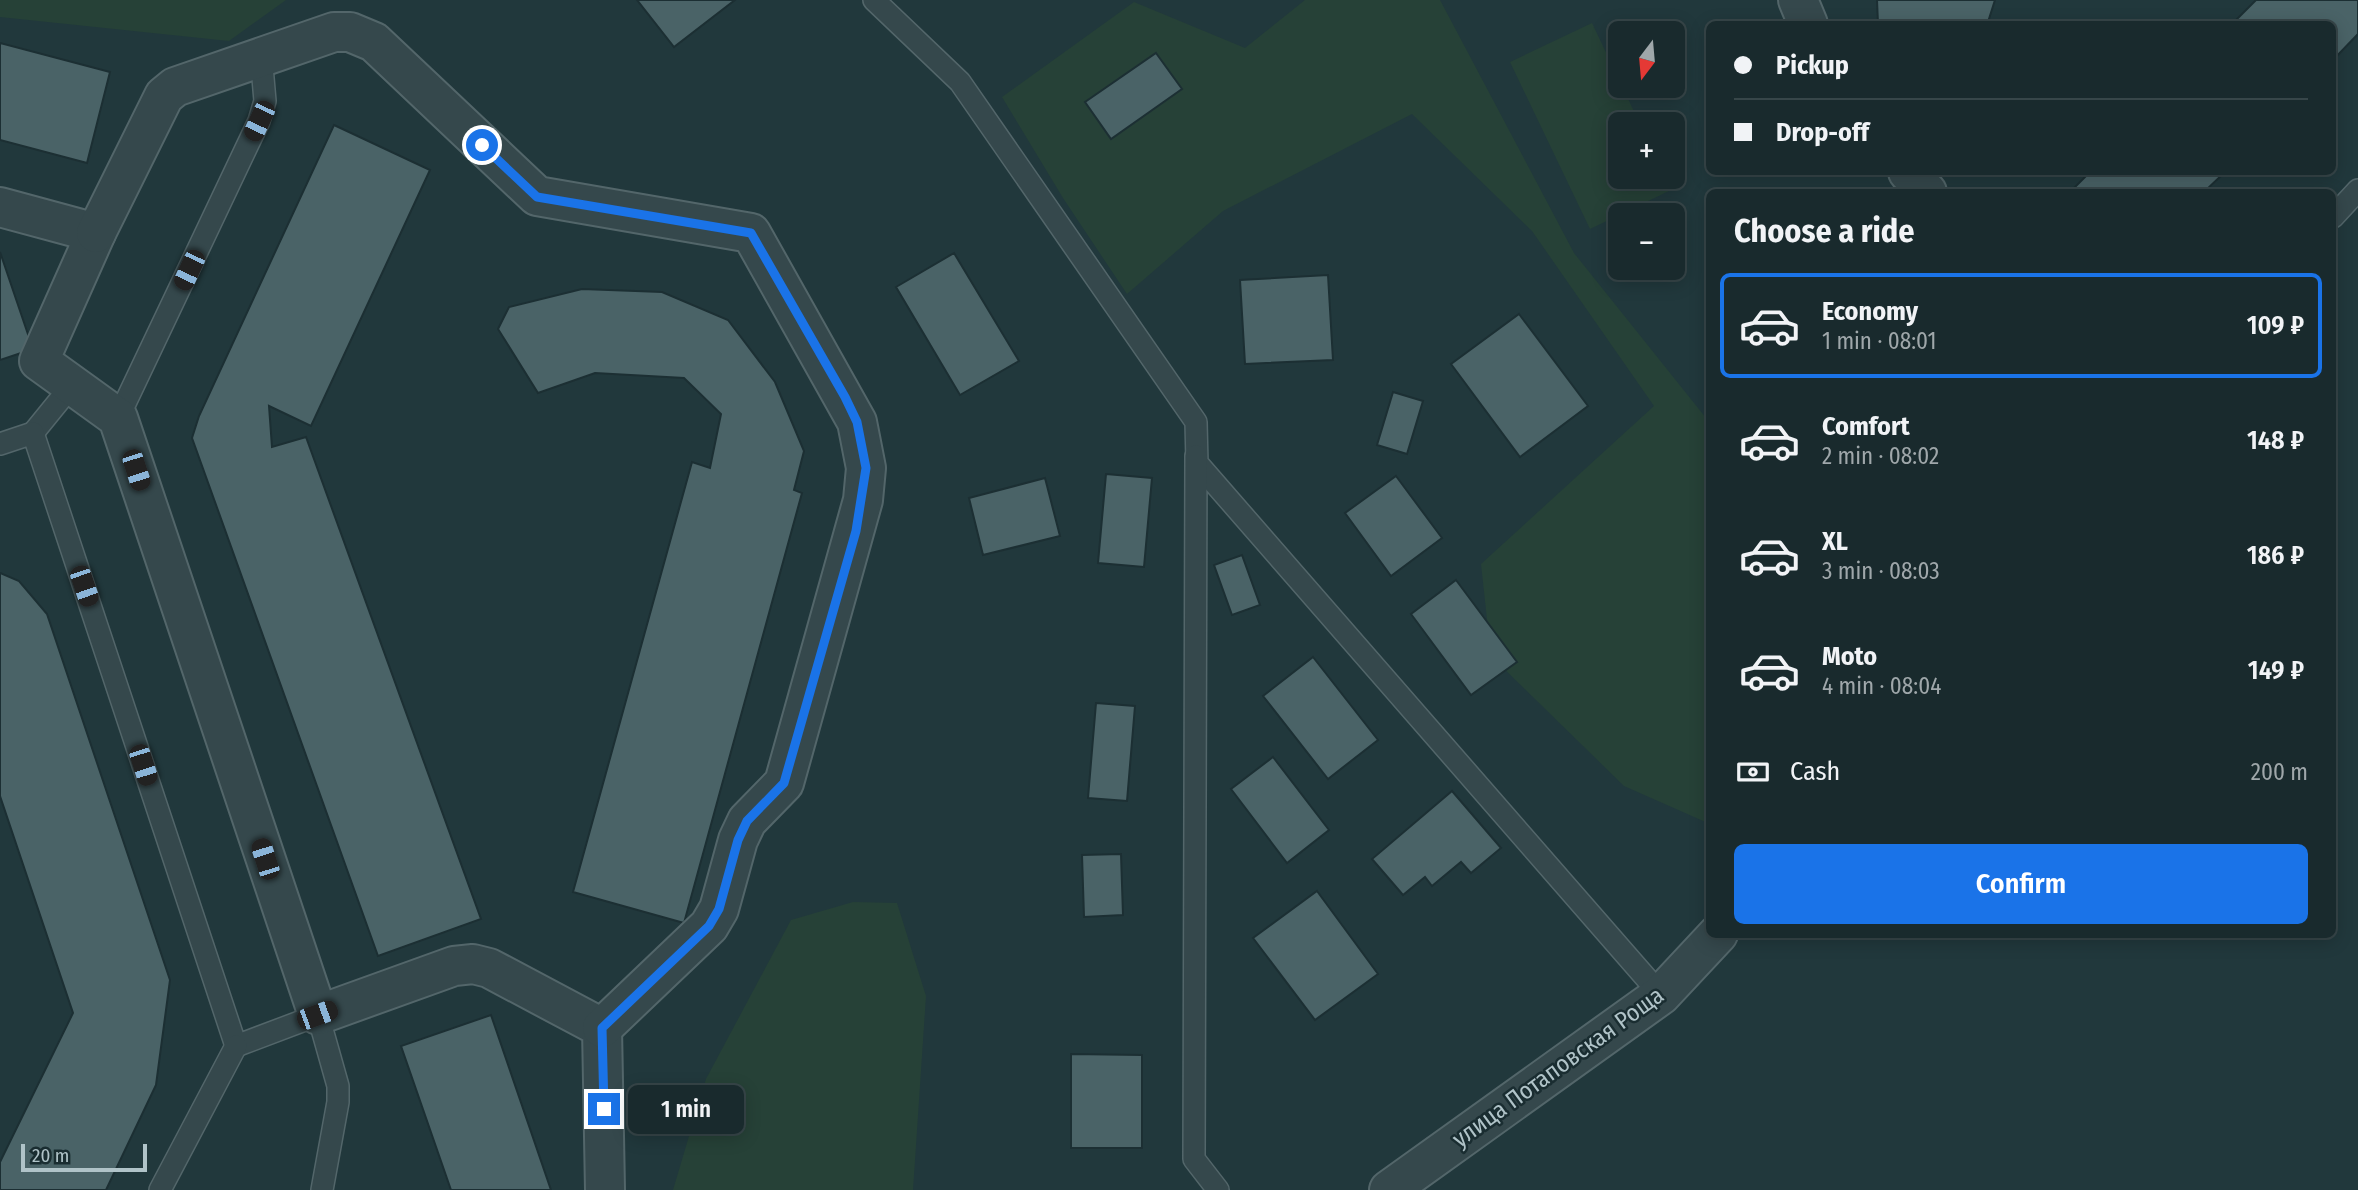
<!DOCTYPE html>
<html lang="en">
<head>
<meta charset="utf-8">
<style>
  :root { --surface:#192a2d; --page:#223235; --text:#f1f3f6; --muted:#9fa7aa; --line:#374649; --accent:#1a73e8 }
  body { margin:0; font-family:"Fira Sans Condensed",sans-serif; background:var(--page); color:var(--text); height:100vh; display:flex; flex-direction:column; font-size:26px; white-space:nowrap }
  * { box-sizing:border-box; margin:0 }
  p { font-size:23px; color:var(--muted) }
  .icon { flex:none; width:38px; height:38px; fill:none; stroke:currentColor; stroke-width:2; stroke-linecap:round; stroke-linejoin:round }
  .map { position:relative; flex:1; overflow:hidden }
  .drawer { position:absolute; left:1706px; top:189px; width:630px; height:749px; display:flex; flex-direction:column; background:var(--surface); border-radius:10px; box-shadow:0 4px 18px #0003,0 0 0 2px var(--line) }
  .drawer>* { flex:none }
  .banner { position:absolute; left:1706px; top:21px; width:630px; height:154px; border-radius:10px; box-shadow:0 4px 18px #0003,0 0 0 2px var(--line); display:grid; align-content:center; height:154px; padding:0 28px; background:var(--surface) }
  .needle { width:46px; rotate:196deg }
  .tools { position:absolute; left:1608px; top:21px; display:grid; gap:14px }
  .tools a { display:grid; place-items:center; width:77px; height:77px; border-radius:10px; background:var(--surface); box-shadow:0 4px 18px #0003,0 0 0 2px var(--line); font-size:35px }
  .scale { position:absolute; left:21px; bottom:18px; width:126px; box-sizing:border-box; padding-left:7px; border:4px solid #b0c3c8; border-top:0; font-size:19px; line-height:24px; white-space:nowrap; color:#b0c3c8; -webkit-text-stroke:5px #1a2d31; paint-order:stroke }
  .end { position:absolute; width:32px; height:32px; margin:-16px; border:9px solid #1a73e8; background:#fff; box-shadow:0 0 0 4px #fff }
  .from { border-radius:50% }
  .bubble { position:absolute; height:49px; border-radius:10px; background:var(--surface); box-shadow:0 4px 18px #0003,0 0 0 2px var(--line); font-size:23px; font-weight:600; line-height:49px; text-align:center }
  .car { position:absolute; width:21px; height:42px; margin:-21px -10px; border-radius:9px; box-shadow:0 0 5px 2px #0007; background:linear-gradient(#222 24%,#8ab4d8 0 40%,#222 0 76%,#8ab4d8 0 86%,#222 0) }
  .banner b { display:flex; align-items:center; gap:24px; height:66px; font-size:26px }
  .banner b+b { border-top:2px solid var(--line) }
  .banner i { width:18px; height:18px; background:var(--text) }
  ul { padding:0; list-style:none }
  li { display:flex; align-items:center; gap:21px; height:105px; margin:0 14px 10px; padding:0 14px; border:4px solid transparent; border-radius:10px }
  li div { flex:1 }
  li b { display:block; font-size:26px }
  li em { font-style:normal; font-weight:600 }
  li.active { border-color:var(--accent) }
  li>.icon { width:63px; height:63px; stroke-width:1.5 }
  h2 { padding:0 28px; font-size:32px; line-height:84px }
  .pay { display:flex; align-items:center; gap:18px; height:77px; padding:0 28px; font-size:26px }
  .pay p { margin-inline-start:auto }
  .button { display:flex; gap:14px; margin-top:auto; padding:14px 28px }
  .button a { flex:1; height:80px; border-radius:10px; background:var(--accent); color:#fff; font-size:28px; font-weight:600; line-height:80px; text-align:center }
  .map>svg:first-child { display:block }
  .green { fill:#264137 }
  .building { fill:#4a6367; stroke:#1c2f33; stroke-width:2 }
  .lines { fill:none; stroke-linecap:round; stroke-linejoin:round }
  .service-casing { stroke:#53666a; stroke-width:24 }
  .minor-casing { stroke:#53666a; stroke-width:42 }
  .service { stroke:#35484c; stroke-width:21 }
  .minor { stroke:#35484c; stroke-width:38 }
  .route { stroke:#1a73e8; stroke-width:9 }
  .labels { text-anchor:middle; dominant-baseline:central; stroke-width:5; stroke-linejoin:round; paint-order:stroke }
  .street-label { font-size:24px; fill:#b0c3c8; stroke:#1a2d31 }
</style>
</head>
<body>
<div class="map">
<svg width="2358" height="1190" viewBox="0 0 2358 1190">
  <rect width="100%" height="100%" fill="#21383c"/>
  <g class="green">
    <path d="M 0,0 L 286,0 L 229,41 L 0,17 Z"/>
    <path d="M 1305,0 L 1440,0 L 1574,253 L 1710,423 L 1710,824 L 1624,786 L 1491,656 L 1481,564 L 1654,406 L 1532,231 L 1412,114 L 1223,211 L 1127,294 L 1063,198 L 1002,97 L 1134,2 L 1245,48 Z"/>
    <path d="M 1592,23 L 1640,124 L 1620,124 L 1620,177 L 1665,177 L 1671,190 L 1590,229 L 1510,62 Z"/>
    <path d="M 853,902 L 897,903 L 926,996 L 913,1190 L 673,1190 L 706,1079 L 791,920 Z"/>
  </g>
  <g class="building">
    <path d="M 637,0 L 735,0 L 674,47 Z"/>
    <path d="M 1877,0 L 1995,0 L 1988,22 L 1911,24 L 1878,24 Z"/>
    <path d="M 2256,0 L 2358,0 L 2358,34 L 2333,60 L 2333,24 L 2232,24 Z"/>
    <path d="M 0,43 L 110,72 L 87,163 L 0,140 Z"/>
    <path d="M 1156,53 L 1182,89 L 1111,139 L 1085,102 Z"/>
    <path d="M 334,125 L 430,170 L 311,426 L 269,406 L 272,447 L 306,437 L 481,919 L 378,956 L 192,438 L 199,416 Z"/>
    <path d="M 2090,172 L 2225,172 L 2204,192 L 2070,192 Z"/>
    <path d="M 0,252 L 33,349 L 0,360 Z"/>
    <path d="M 954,253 L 1019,361 L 960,395 L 896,287 Z"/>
    <path d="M 1328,275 L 1333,360 L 1245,364 L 1240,280 Z"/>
    <path d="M 582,289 L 662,292 L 728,320 L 775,382 L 804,451 L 794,490 L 802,493 L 684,923 L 573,892 L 692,462 L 710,468 L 721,414 L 684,378 L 595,373 L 538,393 L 498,329 L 509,307 Z"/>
    <path d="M 1519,314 L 1588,406 L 1520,457 L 1451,364 Z"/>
    <path d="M 1393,392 L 1423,401 L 1407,454 L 1377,445 Z"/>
    <path d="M 1106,474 L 1152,478 L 1144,567 L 1098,563 Z"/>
    <path d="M 1396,476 L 1442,538 L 1391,576 L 1345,513 Z"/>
    <path d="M 1045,478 L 1060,536 L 983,555 L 969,498 Z"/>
    <path d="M 1242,555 L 1260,605 L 1232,615 L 1214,565 Z"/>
    <path d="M 0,573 L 19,581 L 47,614 L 170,980 L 156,1085 L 106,1190 L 0,1190 L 0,1162 L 73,1013 L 0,796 Z"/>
    <path d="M 1456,580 L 1517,662 L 1471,695 L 1411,614 Z"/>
    <path d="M 1313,657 L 1378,740 L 1328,779 L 1263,696 Z"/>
    <path d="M 1096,703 L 1135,706 L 1127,801 L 1088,798 Z"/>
    <path d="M 1273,757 L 1329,830 L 1287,863 L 1231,789 Z"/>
    <path d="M 1452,791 L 1501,848 L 1471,873 L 1461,862 L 1432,886 L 1425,877 L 1403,895 L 1372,859 Z"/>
    <path d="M 1121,854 L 1123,915 L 1084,917 L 1082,855 Z"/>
    <path d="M 1317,891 L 1378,974 L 1315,1020 L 1253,938 Z"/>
    <path d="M 491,1015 L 551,1190 L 451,1190 L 401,1046 Z"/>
    <path d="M 1071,1054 L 1142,1055 L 1142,1148 L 1071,1148 Z"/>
  </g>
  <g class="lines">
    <g class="service-casing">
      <g id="service">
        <path d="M 874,0 L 960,82 L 1196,422 L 1197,463 L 1661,995"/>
        <path d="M 2333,217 L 2358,190"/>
        <path d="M 118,418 L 259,121 L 265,101 L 261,55"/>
        <path d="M 33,433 L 72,385"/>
        <path d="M 0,444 L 33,433 L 236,1046 L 318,1015 L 338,1086 L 338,1102 L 322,1190"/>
        <path d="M 1196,456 L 1194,1159 L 1218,1190"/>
        <path d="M 160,1190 L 236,1046"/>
      </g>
    </g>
    <g class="minor-casing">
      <g id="minor">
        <path d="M 1798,0 L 1808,24"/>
        <path d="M 1908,172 L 1927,192"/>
        <path d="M 0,207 L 96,233 L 39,361 L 118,418 L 318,1015 L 454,966 L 473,964 L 489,968 L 602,1028 L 605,1190"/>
        <path d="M 96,233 L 164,96 L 175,87 L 334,32 L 350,32 L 374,42 L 537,196 L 751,233 L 857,422 L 866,468 L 863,500 L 784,783 L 747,821 L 738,840 L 719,909 L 709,926 L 602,1028"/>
        <path d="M 1389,1190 L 1661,995 L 1718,934"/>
      </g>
    </g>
    <use href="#service" class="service"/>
    <use href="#minor" class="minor"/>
  </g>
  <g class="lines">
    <path class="route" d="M 482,145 L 537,197 L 751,233 L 845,397 L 857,422 L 866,468 L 856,531 L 784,783 L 747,821 L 738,840 L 719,909 L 709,926 L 602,1028 L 604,1109"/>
  </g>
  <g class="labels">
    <g class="street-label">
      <text transform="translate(1558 1067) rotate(-36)">улица Потаповская Роща</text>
    </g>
  </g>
</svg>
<div class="tools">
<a><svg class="needle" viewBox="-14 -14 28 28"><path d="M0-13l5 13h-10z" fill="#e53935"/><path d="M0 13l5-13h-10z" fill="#9fa7aa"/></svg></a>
<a>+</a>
<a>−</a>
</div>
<div class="scale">20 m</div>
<i class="end from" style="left:482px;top:145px"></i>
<i class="end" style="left:604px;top:1109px"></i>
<div class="bubble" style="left:628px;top:1085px;width:116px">1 min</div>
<i class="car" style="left:259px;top:121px;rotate:205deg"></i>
<i class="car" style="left:189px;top:270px;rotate:205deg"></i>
<i class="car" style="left:136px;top:470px;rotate:162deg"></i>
<i class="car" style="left:84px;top:586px;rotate:161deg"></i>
<i class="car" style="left:143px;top:765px;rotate:162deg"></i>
<i class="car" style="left:265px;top:859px;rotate:342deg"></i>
<i class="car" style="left:317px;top:1015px;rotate:70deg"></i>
<div class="banner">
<b><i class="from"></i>Pickup</b>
<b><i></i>Drop-off</b>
</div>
<section class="drawer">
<h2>Choose a ride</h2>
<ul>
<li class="active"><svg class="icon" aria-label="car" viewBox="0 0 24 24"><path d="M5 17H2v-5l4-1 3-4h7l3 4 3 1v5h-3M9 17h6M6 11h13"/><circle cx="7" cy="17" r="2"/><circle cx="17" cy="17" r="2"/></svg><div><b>Economy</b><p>1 min · 08:01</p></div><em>109 ₽</em></li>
<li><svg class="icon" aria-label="car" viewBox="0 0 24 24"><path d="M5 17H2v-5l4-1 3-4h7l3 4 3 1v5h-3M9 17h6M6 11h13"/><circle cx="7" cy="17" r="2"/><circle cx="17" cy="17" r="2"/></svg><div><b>Comfort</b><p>2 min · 08:02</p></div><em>148 ₽</em></li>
<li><svg class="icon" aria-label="car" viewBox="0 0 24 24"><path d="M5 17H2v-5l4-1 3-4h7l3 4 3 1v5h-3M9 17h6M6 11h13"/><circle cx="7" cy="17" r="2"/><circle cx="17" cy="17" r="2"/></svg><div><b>XL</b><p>3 min · 08:03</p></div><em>186 ₽</em></li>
<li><svg class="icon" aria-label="car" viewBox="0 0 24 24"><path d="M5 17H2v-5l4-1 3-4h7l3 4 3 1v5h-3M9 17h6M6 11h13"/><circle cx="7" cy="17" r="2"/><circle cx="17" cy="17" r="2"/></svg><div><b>Moto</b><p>4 min · 08:04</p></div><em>149 ₽</em></li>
</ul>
<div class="pay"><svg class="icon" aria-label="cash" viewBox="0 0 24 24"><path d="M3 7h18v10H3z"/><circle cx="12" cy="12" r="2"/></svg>Cash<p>200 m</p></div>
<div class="button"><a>Confirm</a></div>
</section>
</div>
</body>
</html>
